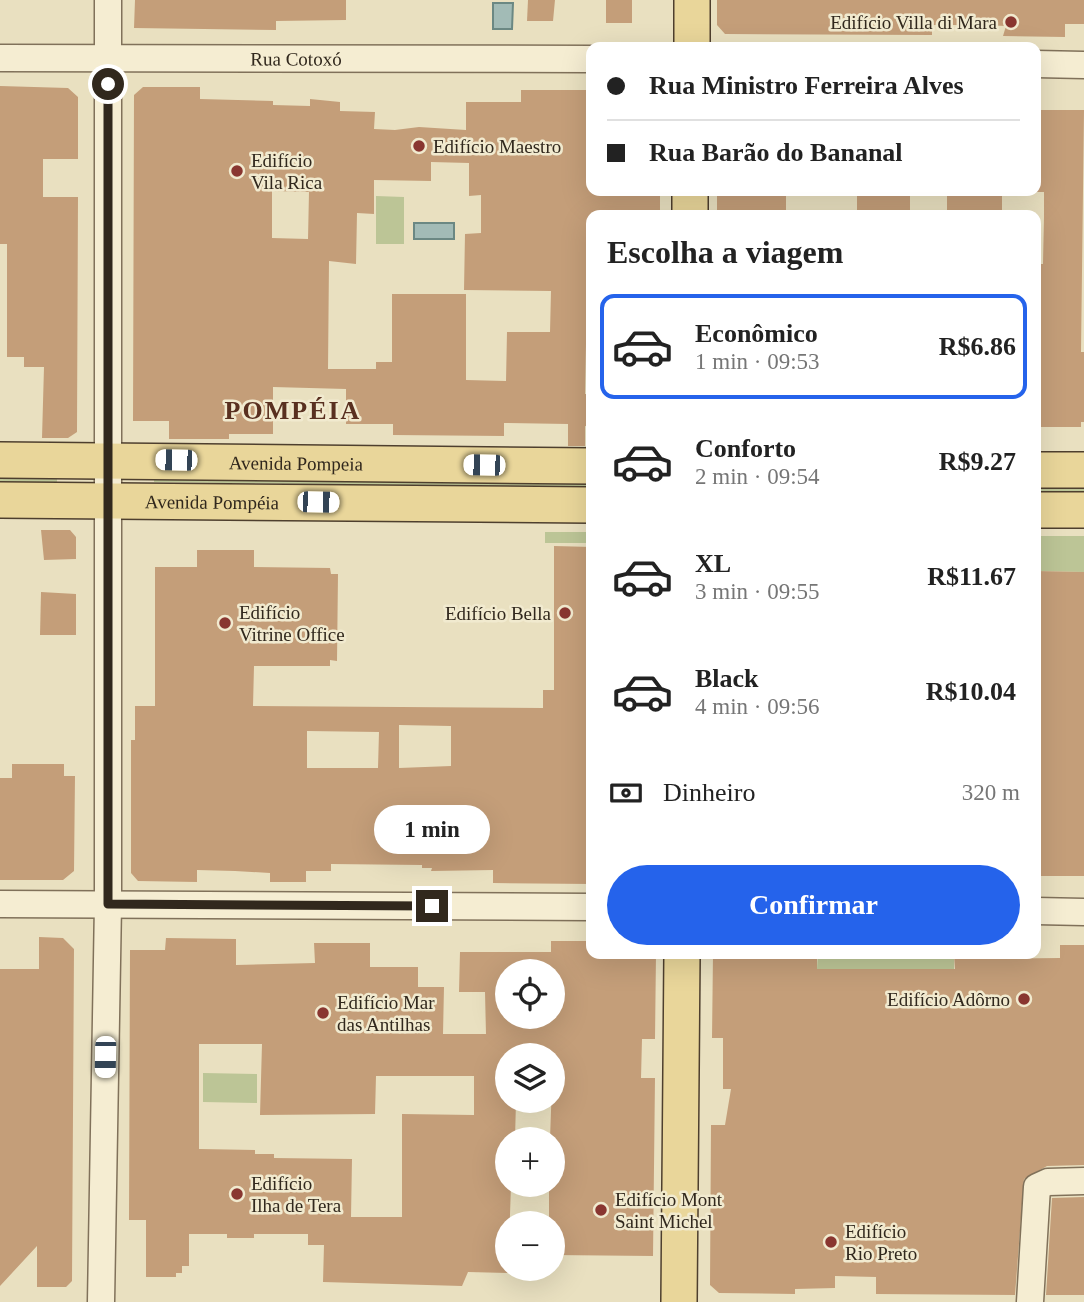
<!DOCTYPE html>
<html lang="pt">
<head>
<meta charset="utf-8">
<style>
  :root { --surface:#fff; --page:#f2f2f2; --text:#222; --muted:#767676; --line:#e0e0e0; --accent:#2563eb }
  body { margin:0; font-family:"Times New Roman",serif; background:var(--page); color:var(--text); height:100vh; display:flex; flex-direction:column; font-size:26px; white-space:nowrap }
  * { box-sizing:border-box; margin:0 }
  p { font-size:23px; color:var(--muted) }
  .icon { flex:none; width:38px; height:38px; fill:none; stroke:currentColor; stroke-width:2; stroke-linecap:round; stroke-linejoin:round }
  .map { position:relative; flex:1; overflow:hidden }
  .details { position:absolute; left:586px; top:210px; width:455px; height:749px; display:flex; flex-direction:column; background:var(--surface); border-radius:14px; box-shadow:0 7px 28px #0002 }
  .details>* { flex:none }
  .guide { position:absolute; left:586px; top:42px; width:455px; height:154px; border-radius:14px; box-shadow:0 7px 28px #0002; display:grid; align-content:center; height:154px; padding:0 21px; background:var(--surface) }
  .buttons { position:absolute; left:495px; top:959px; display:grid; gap:14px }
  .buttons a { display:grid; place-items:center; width:70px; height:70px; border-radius:50%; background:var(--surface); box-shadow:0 7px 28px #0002; font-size:35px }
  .end { position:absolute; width:32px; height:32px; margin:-16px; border:9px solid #31281d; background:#fff; box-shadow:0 0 0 4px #fff }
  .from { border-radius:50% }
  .bubble { position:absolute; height:49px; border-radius:24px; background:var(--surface); box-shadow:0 7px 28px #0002; font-size:23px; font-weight:700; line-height:49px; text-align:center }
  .car { position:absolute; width:21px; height:42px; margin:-21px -10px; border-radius:9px; box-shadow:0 0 5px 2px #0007; background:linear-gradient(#fff 24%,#345 0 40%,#fff 0 76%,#345 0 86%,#fff 0) }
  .guide b { display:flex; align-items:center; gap:24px; height:66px; font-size:26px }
  .guide b+b { border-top:2px solid var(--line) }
  .guide i { width:18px; height:18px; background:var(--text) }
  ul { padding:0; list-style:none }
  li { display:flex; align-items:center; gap:21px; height:105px; margin:0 14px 10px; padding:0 7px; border:4px solid transparent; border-radius:14px }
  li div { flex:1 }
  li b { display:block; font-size:26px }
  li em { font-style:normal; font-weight:700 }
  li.current { border-color:var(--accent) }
  li>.icon { width:63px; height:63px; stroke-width:1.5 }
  h2 { padding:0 21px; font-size:32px; line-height:84px }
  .pay { display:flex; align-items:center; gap:18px; height:77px; padding:0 21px; font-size:26px }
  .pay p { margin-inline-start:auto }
  .cta { display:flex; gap:14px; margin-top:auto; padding:14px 21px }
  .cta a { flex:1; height:80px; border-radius:42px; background:var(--accent); color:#fff; font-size:28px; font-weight:700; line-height:80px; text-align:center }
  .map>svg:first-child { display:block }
  .green { fill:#bcc596 }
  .water { fill:#a2bbb6; stroke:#6b8883; stroke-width:2 }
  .building { fill:#c49e79; fill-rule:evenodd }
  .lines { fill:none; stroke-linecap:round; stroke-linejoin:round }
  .minor-casing { stroke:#80715a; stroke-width:29 }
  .major-casing { stroke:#4e3f2e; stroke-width:38 }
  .minor { stroke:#f5edd2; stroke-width:26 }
  .major { stroke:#e9d69a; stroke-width:35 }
  .route { stroke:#31281d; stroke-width:9 }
  .poi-dot { fill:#893630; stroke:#f1eacf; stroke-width:2.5 }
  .labels { text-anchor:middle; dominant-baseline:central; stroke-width:5; stroke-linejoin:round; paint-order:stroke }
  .poi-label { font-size:19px; fill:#31281d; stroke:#f1eacf; text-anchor:start }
  .street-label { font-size:19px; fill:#31281d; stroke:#f1eacf }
  .district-label { font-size:26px; font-weight:bold; letter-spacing:2px; fill:#593020; stroke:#f1eacf }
</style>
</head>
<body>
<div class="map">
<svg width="1084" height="1302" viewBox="0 0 1084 1302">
  <rect width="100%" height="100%" fill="#e9e0c0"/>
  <g class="green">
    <path d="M 376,196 L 404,197 L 404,244 L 376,244 Z"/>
    <path d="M 0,477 L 57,477 L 57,482 L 0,483 Z"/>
    <path d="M 154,477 L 591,483 L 592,488 L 154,482 Z"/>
    <rect x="1036" y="487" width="48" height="5"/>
    <rect x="545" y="532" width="42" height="11"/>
    <path d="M 1036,536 L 1084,536 L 1084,572 L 1040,571 L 1036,575 Z"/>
    <path d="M 818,954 L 954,954 L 954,969 L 817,969 Z"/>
    <path d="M 203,1073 L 257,1074 L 257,1103 L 203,1102 Z"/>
  </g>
  <g class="water">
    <path d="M 493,3 L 513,3 L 512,29 L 493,29 Z"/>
    <rect x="414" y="223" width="40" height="16"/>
  </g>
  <g class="building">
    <path d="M 135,0 L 346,0 L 346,20 L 276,21 L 276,30 L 134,28 Z"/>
    <path d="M 528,0 L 555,0 L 553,21 L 527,21 Z"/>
    <rect x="606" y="0" width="26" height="23"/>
    <path d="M 717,0 L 1084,0 L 1084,24 L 1065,24 L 1065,37 L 1003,36 L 1006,26 L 981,25 L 932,25 L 932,35 L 725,34 L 717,25 Z"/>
    <path d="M 0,86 L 68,88 L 78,97 L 78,159 L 43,159 L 43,197 L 78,197 L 77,432 L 68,438 L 42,438 L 44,367 L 24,367 L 24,357 L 7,357 L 7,244 L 0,244 Z"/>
    <path d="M 143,87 L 200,87 L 200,99 L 273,101 L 273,105 L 310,106 L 310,99 L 340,102 L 340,111 L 375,112 L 374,129 L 395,130 L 419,127 L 466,130 L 466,102 L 521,102 L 521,90 L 592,90 L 592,191 L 660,191 L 660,215 L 592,215 L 592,344 L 586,344 L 585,394 L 592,394 L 592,427 L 585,426 L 585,446 L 568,446 L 568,424 L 504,423 L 504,436 L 393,435 L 393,424 L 346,424 L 346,389 L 273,387 L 273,434 L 229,434 L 229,439 L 169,439 L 169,421 L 133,421 L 134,95 ZM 431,162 L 469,163 L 469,196 L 481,195 L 481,233 L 465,234 L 464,290 L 551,291 L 550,332 L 507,332 L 506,381 L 466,380 L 466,294 L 392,294 L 392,362 L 376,362 L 376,369 L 328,369 L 329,261 L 356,264 L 357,213 L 374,214 L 374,180 L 431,181 ZM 272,191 L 309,192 L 308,239 L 272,238 Z"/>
    <path d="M 1036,110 L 1084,110 L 1081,352 L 1084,352 L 1084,422 L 1081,422 L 1081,427 L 1036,427 L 1036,264 L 1043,264 L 1044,217 L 1044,192 L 1036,192 Z"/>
    <rect x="717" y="191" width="69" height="24"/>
    <rect x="857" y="191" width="53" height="24"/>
    <rect x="947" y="191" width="55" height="24"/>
    <path d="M 41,530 L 70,530 L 76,537 L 76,559 L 44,560 Z"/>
    <path d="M 554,546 L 592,547 L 592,884 L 493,883 L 493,870 L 431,871 L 432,868 L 422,868 L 422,865 L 331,864 L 331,871 L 306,871 L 306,882 L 270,882 L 270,873 L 235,871 L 197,870 L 197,882 L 138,881 L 131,873 L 131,740 L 135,740 L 135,706 L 155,706 L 155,567 L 197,567 L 197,550 L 254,550 L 254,567 L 330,568 L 331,574 L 338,574 L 337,661 L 330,660 L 330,666 L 254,666 L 253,706 L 543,708 L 543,690 L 554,690 ZM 399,725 L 451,726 L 451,766 L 399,768 ZM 307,731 L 379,732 L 378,768 L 307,768 Z"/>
    <path d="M 1036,571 L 1084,572 L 1084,876 L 1036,876 Z"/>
    <path d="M 41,592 L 76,594 L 76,635 L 40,635 Z"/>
    <path d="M 12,764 L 64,764 L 64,776 L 75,776 L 74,871 L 63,880 L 0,880 L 0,778 L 12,778 Z"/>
    <path d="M 39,937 L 63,938 L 74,949 L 72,1281 L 66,1287 L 37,1287 L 37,1246 L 0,1286 L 0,969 L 39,969 Z"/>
    <path d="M 166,938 L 236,939 L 236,965 L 315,963 L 314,943 L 370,943 L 370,967 L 418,967 L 418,987 L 444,987 L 443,1034 L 486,1034 L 485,992 L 459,992 L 460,952 L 551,952 L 551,941 L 592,941 L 592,954 L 656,954 L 655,1039 L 642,1039 L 641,1078 L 655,1078 L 653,1256 L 553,1255 L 553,1223 L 549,1223 L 549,1185 L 553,1185 L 553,1139 L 550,1139 L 553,1055 L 550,1051 L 517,1051 L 507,1053 L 508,1101 L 516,1101 L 515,1139 L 508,1139 L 508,1185 L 511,1185 L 508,1273 L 468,1272 L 462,1286 L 323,1282 L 324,1245 L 308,1245 L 308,1234 L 254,1234 L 254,1238 L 227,1238 L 227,1234 L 189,1234 L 189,1266 L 182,1266 L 182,1273 L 176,1273 L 176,1277 L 146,1277 L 146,1220 L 129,1220 L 130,950 L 165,950 ZM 507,971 L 553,971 L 553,1017 L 507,1017 ZM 199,1044 L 262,1044 L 260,1115 L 375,1114 L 376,1076 L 474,1076 L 474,1115 L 402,1114 L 402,1217 L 351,1217 L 352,1159 L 274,1158 L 274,1154 L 255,1154 L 255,1150 L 199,1149 Z"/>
    <path d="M 1060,945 L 1084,945 L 1084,1165 L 1047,1166 L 1024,1179 L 1015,1295 L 876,1294 L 876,1277 L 835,1276 L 835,1288 L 795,1289 L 795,1294 L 719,1293 L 710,1285 L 711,1125 L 725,1125 L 731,1089 L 723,1089 L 723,1038 L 712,1038 L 713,954 L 802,954 L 802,957 L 817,957 L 817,969 L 955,969 L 954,954 L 988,954 L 988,959 L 1060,958 Z"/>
    <path d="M 1084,1197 L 1084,1295 L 1046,1295 L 1052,1198 Z"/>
  </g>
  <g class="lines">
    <g class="minor-casing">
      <g id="minor">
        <path id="s1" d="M 0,58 L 592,59"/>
        <path d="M 1036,64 L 1084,65"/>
        <path d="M 0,904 L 592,907"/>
        <path d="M 1036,911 L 1084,912"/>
        <path d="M 101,1302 L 108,904 L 108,0"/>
        <path d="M 1030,1302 L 1037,1187 L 1048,1182 L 1084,1181"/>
      </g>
    </g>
    <g class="major-casing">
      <g id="major">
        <path d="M 692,0 L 692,47"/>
        <path d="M 690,215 L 690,191"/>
        <path id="s2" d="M 0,460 L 592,466"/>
        <path d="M 1036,470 L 1084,470"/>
        <path id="s3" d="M 0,500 L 592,505"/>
        <path d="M 1036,510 L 1084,510"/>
        <path d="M 679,1302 L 682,954"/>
      </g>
    </g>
    <use href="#minor" class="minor"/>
    <use href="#major" class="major"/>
  </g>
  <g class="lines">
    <path class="route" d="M 108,84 L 108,904 L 432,906"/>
  </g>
  <g class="poi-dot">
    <circle cx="1011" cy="22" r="7"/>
    <circle cx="419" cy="146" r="7"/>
    <circle cx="237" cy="171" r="7"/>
    <circle cx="565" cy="613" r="7"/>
    <circle cx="225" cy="623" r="7"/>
    <circle cx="1024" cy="999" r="7"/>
    <circle cx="323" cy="1013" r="7"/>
    <circle cx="237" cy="1194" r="7"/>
    <circle cx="601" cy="1210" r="7"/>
    <circle cx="831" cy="1242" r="7"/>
  </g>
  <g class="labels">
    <g class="poi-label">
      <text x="997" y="22" text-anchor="end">Edifício Villa di Mara</text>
      <text x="433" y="146">Edifício Maestro</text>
      <text x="251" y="160">Edifício<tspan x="251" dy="22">Vila Rica</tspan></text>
      <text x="239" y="612">Edifício<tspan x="239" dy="22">Vitrine Office</tspan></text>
      <text x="551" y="613" text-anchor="end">Edifício Bella</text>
      <text x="1010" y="999" text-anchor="end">Edifício Adôrno</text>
      <text x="337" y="1002">Edifício Mar<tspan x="337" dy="22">das Antilhas</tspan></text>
      <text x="251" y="1183">Edifício<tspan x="251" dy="22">Ilha de Tera</tspan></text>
      <text x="615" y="1199">Edifício Mont<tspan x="615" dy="22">Saint Michel</tspan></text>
      <text x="845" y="1231">Edifício<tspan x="845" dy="22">Rio Preto</tspan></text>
    </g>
    <g class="street-label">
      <text stroke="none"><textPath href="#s1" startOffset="296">Rua Cotoxó</textPath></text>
      <text stroke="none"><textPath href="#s2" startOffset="296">Avenida Pompeia</textPath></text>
      <text stroke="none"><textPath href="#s3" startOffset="212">Avenida Pompéia</textPath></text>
    </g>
    <g class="district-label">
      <text x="293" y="410">POMPÉIA</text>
    </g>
  </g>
</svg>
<div class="buttons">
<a><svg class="icon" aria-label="locate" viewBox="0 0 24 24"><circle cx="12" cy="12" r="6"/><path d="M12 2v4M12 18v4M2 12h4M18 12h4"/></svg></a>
<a><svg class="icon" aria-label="layers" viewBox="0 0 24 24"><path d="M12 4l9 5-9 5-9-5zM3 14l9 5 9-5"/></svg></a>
<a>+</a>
<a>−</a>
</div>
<i class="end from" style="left:108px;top:84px"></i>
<i class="end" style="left:432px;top:906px"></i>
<div class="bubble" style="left:374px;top:805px;width:116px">1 min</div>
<i class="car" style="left:176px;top:460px;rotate:271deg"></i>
<i class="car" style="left:484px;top:465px;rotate:271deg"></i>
<i class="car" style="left:318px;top:502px;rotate:91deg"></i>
<i class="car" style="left:105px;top:1057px;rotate:181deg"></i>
<div class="guide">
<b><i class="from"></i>Rua Ministro Ferreira Alves</b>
<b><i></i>Rua Barão do Bananal</b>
</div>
<section class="details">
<h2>Escolha a viagem</h2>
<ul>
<li class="current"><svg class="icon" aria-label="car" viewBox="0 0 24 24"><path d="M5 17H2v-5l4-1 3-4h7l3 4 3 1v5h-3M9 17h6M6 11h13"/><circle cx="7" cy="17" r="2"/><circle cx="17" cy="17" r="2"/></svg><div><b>Econômico</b><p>1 min · 09:53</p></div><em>R$6.86</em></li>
<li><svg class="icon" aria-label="car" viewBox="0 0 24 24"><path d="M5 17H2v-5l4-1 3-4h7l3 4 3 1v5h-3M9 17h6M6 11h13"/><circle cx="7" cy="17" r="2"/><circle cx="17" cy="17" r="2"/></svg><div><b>Conforto</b><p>2 min · 09:54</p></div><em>R$9.27</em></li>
<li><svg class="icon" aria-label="car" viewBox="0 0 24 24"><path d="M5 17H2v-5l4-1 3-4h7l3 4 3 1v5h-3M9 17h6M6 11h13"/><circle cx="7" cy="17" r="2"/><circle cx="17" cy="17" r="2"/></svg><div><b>XL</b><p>3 min · 09:55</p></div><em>R$11.67</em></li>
<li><svg class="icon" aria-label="car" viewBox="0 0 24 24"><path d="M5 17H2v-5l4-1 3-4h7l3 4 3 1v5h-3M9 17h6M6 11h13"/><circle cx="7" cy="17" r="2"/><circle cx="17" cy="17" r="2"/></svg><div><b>Black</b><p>4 min · 09:56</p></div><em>R$10.04</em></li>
</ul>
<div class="pay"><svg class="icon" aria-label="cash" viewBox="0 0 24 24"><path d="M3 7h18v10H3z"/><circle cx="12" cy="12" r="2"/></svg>Dinheiro<p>320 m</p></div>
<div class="cta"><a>Confirmar</a></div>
</section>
</div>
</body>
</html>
